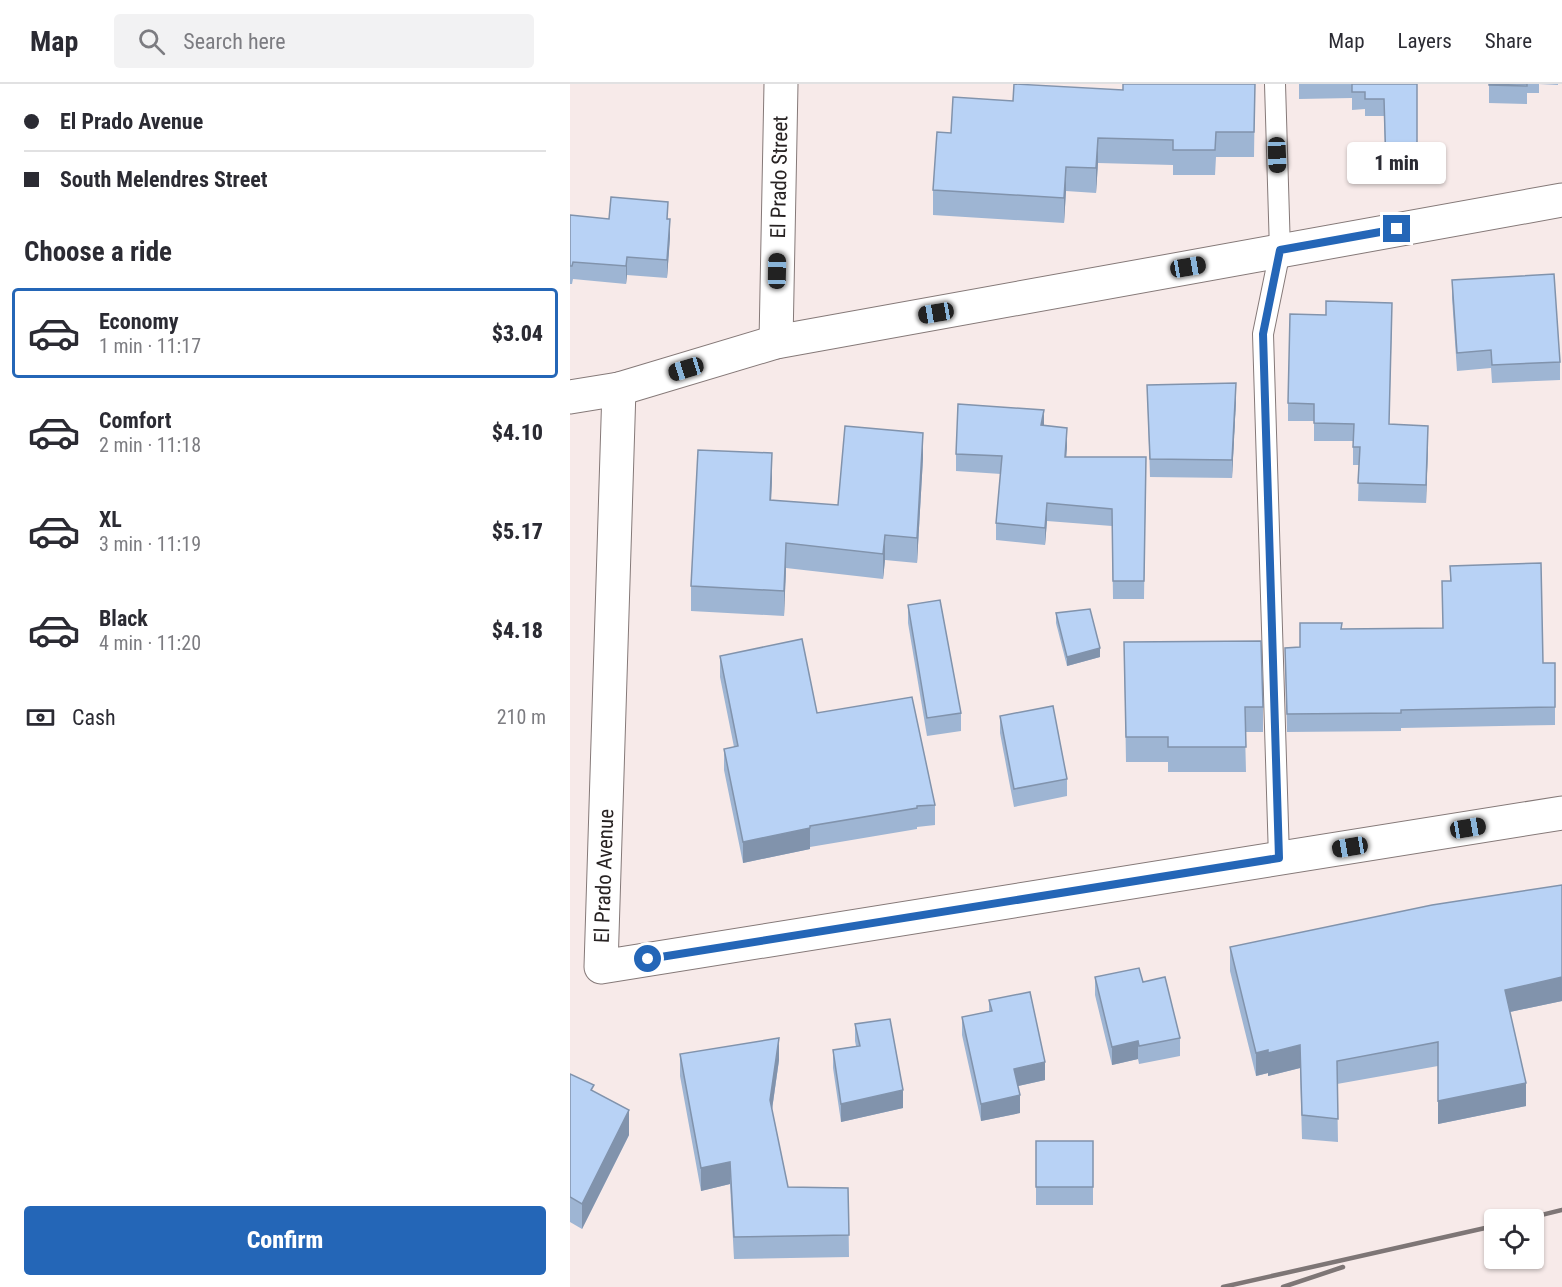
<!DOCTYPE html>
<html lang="en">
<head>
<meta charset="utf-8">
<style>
  :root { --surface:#fff; --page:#f2f2f3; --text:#2b2b33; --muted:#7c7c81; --line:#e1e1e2; --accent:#2466b7 }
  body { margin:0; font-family:"Roboto Condensed",sans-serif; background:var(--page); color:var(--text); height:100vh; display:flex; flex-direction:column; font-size:22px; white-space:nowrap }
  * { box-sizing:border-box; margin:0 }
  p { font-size:20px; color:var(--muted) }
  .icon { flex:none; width:33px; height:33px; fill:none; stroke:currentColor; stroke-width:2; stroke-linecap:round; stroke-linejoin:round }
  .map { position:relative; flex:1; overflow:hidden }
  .side { display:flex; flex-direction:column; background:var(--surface); width:570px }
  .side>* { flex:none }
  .top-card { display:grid; align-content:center; height:132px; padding:0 24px; background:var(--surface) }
  .controls { position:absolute; left:914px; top:1125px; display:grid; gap:12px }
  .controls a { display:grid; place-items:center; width:60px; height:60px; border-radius:6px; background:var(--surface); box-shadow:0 2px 4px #0004; font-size:30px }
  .end { position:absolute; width:27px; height:27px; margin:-14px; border:8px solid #2466b7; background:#fff; box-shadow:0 0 0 3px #fff }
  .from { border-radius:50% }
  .bubble { position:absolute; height:42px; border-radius:6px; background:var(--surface); box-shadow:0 2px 4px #0004; font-size:20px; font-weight:800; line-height:42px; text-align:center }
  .car { position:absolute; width:18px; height:36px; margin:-18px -9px; border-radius:8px; box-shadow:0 0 4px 2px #0007; background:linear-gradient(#222 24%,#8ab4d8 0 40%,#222 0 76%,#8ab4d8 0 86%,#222 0) }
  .top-card b { display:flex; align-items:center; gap:21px; height:57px; font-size:22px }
  .top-card b+b { border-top:2px solid var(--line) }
  .top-card i { width:15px; height:15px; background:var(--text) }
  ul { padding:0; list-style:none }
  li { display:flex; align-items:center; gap:18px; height:90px; margin:0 12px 9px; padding:0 12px; border:3px solid transparent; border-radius:6px }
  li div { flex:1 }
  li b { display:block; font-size:22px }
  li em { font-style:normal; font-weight:800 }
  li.current { border-color:var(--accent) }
  li>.icon { width:54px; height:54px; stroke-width:1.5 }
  h2 { padding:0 24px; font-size:27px; line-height:72px }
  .pay { display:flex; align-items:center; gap:15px; height:66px; padding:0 24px; font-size:22px }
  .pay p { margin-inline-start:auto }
  .cta { display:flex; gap:12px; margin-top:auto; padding:12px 24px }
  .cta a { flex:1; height:69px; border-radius:6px; background:var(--accent); color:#fff; font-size:24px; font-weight:800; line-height:69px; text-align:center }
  header { display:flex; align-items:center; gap:36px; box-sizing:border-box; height:84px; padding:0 30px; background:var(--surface); border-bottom:2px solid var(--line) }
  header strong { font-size:28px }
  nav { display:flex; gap:33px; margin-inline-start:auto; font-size:21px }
  .search { width:420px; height:54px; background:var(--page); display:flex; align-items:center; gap:15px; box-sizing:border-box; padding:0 21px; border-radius:6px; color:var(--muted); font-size:22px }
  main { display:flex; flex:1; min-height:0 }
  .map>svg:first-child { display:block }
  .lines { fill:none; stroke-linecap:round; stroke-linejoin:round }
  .service-casing { stroke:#857978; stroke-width:22 }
  .minor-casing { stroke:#857978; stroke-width:35 }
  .service { stroke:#fff; stroke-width:20 }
  .minor { stroke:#fff; stroke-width:33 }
  .rail { stroke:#7e7676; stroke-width:4.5 }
  .wall { fill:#9eb5d3 }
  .shaded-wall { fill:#8193ac }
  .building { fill:#b8d2f5; stroke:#8193ac; stroke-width:1.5 }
  .route { stroke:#2466b7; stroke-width:8 }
  .labels { text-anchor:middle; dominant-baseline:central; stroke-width:6; stroke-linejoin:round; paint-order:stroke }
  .street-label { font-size:21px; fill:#272222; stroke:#fff }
</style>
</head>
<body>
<header>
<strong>Map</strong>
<div class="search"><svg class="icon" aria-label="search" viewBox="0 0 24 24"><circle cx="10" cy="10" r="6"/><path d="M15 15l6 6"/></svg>Search here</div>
<nav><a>Map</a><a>Layers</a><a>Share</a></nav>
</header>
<main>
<section class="side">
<div class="top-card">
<b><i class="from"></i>El Prado Avenue</b>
<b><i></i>South Melendres Street</b>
</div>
<h2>Choose a ride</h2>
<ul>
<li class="current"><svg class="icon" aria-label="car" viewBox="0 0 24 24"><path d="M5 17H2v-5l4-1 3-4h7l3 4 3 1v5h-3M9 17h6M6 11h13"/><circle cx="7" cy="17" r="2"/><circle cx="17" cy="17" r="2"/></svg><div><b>Economy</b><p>1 min · 11:17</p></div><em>$3.04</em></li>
<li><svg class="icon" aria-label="car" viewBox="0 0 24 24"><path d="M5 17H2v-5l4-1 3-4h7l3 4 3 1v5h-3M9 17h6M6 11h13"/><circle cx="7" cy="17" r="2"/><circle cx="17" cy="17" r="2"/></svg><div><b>Comfort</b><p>2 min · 11:18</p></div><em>$4.10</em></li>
<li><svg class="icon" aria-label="car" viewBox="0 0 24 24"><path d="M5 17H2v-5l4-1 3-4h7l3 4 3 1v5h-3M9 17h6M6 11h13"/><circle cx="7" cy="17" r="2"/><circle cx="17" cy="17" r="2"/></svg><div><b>XL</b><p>3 min · 11:19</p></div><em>$5.17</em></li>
<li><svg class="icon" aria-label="car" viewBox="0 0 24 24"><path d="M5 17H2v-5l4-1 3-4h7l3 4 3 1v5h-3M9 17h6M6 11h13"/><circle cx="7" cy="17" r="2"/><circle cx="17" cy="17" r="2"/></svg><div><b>Black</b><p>4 min · 11:20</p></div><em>$4.18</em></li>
</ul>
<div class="pay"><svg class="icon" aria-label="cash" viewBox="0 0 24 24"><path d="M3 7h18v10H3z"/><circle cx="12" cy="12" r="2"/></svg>Cash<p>210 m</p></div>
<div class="cta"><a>Confirm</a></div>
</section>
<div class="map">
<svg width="992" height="1203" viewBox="0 0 992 1203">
  <rect width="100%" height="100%" fill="#f7eae9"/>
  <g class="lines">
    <g class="service-casing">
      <path id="service" d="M 705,0 L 710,167 L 693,250 L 709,774"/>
    </g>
    <g class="minor-casing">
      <g id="minor">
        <path id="s1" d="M 206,258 L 211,0"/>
        <path d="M 49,305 L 31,883 L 992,729"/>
        <path d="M 0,313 L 49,305 L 206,258 L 992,116"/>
      </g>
    </g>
    <use href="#service" class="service"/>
    <use href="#minor" class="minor"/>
    <g class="rail">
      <path d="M 951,1136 L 992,1126"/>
      <path d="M 653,1203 L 924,1142"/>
      <path d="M 713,1203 L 773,1183"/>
    </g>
  </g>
  <g class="wall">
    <path d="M 685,0 L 684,73 L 646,73 L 645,91 L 603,91 L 603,81 L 528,79 L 526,109 L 496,107 L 494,139 L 363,131 L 363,106 L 381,49 L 443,17 L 553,6 Z"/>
    <path d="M 729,0 L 847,0 L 847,99 L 816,99 L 814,32 L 795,32 L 795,25 L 782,26 L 782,14 L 729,15 Z"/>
    <path d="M 919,0 L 988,0 L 988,1 L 969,0 L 969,9 L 957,9 L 957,20 L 919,19 Z"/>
    <path d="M 0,131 L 39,135 L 98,135 L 100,153 L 97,194 L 57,191 L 56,200 L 3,195 L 2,200 L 0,200 Z"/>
    <path d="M 882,196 L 990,278 L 990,296 L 922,299 L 921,284 L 887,287 L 882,214 Z"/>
    <path d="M 822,237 L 819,340 L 858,360 L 856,419 L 788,417 L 789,381 L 783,381 L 783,357 L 744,357 L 744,337 L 718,337 L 718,319 Z"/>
    <path d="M 577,301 L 666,316 L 662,394 L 580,393 Z"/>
    <path d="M 474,342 L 497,362 L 496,373 L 576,373 L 574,515 L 543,515 L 542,442 L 477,437 L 475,461 L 426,456 L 426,439 L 431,390 L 386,387 L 386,370 Z"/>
    <path d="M 353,374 L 347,479 L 315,476 L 313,495 L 216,484 L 214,532 L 121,527 L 121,502 L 202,394 L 201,417 L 268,421 Z"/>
    <path d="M 880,482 L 973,579 L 985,579 L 985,641 L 831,644 L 831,647 L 717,648 L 715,564 L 730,563 L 772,545 L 873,544 L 880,497 Z"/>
    <path d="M 338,521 L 391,629 L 391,647 L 357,652 L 338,539 Z"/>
    <path d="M 486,529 L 530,573 L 497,582 L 486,539 Z"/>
    <path d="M 554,558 L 693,623 L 693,648 L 675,648 L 676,688 L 598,688 L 598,678 L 556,678 Z"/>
    <path d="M 150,572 L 247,629 L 365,721 L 365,741 L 347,743 L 347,745 L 240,763 L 240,765 L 173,779 L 154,686 L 154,665 L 164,663 L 150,593 Z"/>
    <path d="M 430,632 L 497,695 L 497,712 L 444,723 L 430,649 Z"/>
    <path d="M 992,801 L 992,917 L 940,928 L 956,1022 L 868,1040 L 868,982 L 767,1000 L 768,1058 L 732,1055 L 730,984 L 698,992 L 698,989 L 686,992 L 660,887 L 660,863 Z"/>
    <path d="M 525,893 L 573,898 L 610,954 L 610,972 L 569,980 L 568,975 L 542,981 L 525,911 Z"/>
    <path d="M 419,916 L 475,996 L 448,1002 L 450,1029 L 411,1037 L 392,951 L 392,933 L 419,928 Z"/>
    <path d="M 285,940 L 333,1024 L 271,1038 L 263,984 L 263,966 L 286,962 L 285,957 Z"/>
    <path d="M 110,970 L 209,976 L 202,1026 L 218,1103 L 278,1104 L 279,1173 L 164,1175 L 160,1100 L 131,1107 L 110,992 Z"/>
    <path d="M 0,990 L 24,1008 L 59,1051 L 12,1145 L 0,1138 Z"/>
    <rect x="466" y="1057" width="57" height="64"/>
  </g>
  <g class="shaded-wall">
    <path d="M 528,54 L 528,79 L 526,109 L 526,84 Z"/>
    <path d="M 496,83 L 496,107 L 494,139 L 494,114 Z"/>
    <path d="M 100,135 L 100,153 L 97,194 L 97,176 Z"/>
    <path d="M 57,173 L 57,191 L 56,200 L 56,182 Z"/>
    <path d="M 666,299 L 666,316 L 662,394 L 662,376 Z"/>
    <path d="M 474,326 L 474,344 L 471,341 Z"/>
    <path d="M 858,342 L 858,360 L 856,419 L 856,401 Z"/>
    <path d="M 497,344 L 497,362 L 495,391 L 495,373 Z"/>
    <path d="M 353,349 L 353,374 L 347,479 L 347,454 Z"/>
    <path d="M 202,369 L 202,394 L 200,441 L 200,416 Z"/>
    <path d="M 477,419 L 477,437 L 475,461 L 475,444 Z"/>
    <path d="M 315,451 L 315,476 L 313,495 L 313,470 Z"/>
    <path d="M 216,459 L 216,484 L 214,532 L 214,507 Z"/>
    <path d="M 530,564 L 530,573 L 497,582 L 497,573 Z"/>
    <path d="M 240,744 L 240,765 L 173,779 L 173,758 Z"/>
    <path d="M 992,893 L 992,917 L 935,929 L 935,906 Z"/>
    <path d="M 209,954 L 209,976 L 200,1039 L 200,1016 Z"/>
    <path d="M 568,957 L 568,975 L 542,981 L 542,963 Z"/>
    <path d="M 730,961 L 730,984 L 698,992 L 698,969 Z"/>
    <path d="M 698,966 L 698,989 L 686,992 L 686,969 Z"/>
    <path d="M 475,978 L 475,996 L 444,1003 L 444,985 Z"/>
    <path d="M 956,999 L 956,1022 L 868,1040 L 868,1017 Z"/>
    <path d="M 333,1006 L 333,1024 L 271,1038 L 271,1020 Z"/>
    <path d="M 450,1011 L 450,1029 L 411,1037 L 411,1020 Z"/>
    <path d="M 59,1026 L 59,1051 L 12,1145 L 12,1120 Z"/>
    <path d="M 160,1078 L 160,1100 L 131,1107 L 131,1084 Z"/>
  </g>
  <g class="building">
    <path d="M 444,0 L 553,6 L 553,0 L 685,0 L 684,48 L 646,48 L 645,66 L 603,66 L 603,56 L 528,54 L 526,84 L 496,83 L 494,114 L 363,106 L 367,48 L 381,49 L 383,13 L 443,17 Z"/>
    <path d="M 782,0 L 847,0 L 847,81 L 816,82 L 814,15 L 795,15 L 795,8 L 782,8 Z"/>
    <path d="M 919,0 L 957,0 L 957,2 L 919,1 Z"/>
    <path d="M 41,113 L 98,118 L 97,135 L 100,135 L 97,176 L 57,173 L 56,182 L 3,178 L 2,182 L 0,182 L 0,131 L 39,135 Z"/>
    <path d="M 984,190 L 990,278 L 922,281 L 921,266 L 887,269 L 882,196 Z"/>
    <path d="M 756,217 L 822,219 L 819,340 L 858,342 L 856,401 L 788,399 L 790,363 L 783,363 L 784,340 L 744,339 L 744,320 L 718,319 L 720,230 L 756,231 Z"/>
    <path d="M 666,299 L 662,376 L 580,375 L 577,301 Z"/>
    <path d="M 388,320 L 474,326 L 471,341 L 497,344 L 495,373 L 576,373 L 574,497 L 543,497 L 542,425 L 477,419 L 475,444 L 426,439 L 432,372 L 386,370 Z"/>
    <path d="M 275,342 L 353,349 L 347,454 L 315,451 L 313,470 L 216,459 L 214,507 L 121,502 L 128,366 L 202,369 L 200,416 L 268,421 Z"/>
    <path d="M 971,479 L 973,579 L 985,579 L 985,623 L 831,626 L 831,629 L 717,630 L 715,564 L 730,563 L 730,539 L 772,539 L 771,545 L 873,544 L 872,497 L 881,497 L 880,482 Z"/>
    <path d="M 370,516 L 391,629 L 357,634 L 338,521 Z"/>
    <path d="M 520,525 L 530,564 L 497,573 L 486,529 Z"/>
    <path d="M 232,555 L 247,629 L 342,613 L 365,721 L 347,722 L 347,724 L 240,742 L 240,744 L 173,758 L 154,665 L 168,662 L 150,572 Z"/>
    <path d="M 691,557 L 693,623 L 675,623 L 676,663 L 598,663 L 598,653 L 556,653 L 554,558 Z"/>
    <path d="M 483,622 L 497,695 L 444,705 L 430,632 Z"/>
    <path d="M 992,801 L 992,893 L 935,906 L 956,999 L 868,1017 L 868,958 L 767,977 L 768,1035 L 732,1031 L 730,961 L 698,969 L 698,966 L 686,969 L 660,863 L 862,821 Z"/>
    <path d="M 569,884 L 573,898 L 595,893 L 610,954 L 569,962 L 568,957 L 542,963 L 525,893 Z"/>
    <path d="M 460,908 L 475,978 L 444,985 L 450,1011 L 411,1020 L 392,933 L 422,927 L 419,916 Z"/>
    <path d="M 320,935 L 333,1006 L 271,1020 L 263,966 L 290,962 L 285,940 Z"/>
    <path d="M 209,954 L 200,1016 L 218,1103 L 278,1104 L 279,1151 L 164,1153 L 160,1078 L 131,1084 L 110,970 Z"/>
    <path d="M 0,990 L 24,1001 L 21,1006 L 59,1026 L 12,1120 L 0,1113 Z"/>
    <rect x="466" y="1057" width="57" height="46"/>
  </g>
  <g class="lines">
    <path class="route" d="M 78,875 L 709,774 L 693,250 L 710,166 L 827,145"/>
  </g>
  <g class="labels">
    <g class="street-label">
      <text stroke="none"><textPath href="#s1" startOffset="165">El Prado Street</textPath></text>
      <text transform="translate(34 792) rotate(-88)">El Prado Avenue</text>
    </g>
  </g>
</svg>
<div class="controls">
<a><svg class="icon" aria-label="locate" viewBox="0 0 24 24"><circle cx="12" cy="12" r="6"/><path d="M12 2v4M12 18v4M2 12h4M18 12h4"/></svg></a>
</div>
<i class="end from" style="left:78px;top:875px"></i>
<i class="end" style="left:827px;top:145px"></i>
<div class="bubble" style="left:777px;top:58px;width:99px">1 min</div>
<i class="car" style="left:707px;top:71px;rotate:178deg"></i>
<i class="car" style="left:618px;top:183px;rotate:80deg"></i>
<i class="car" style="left:207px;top:187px;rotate:1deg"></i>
<i class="car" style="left:366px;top:229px;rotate:260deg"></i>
<i class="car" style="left:116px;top:285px;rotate:253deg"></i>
<i class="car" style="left:898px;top:744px;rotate:81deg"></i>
<i class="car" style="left:780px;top:763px;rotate:261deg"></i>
</div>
</main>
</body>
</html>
